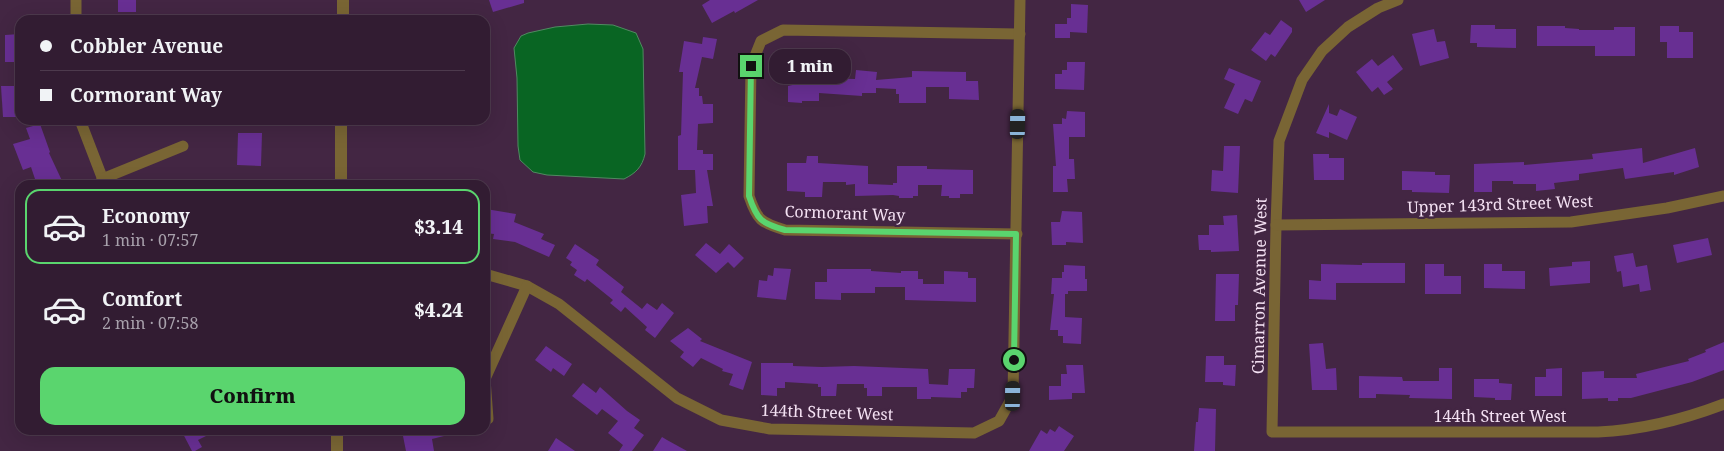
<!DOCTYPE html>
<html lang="en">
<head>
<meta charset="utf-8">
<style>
  :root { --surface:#321c32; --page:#3d293e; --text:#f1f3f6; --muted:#a8a1ac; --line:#4d3a4d; --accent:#5ad56e }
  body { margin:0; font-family:"Noto Serif",serif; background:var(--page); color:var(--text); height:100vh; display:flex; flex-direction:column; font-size:19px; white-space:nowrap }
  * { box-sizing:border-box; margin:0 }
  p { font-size:16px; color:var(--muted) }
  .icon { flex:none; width:28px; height:28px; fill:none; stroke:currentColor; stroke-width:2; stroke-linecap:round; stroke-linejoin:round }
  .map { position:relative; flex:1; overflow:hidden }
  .side { position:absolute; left:15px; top:180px; width:475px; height:255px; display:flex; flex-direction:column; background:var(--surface); border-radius:15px; box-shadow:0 5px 20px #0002,0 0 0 1px var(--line) }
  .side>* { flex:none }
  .hud { position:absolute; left:15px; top:15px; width:475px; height:110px; border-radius:15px; box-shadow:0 5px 20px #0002,0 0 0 1px var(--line); display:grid; align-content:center; height:110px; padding:0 25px; background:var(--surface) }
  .end { position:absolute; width:22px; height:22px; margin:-11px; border:6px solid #5ad56e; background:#111; box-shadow:0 0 0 2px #111 }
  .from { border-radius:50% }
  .bubble { position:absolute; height:35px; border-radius:15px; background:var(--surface); box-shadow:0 5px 20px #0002,0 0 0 1px var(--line); font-size:16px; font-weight:800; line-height:35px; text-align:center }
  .car { position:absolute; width:15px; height:30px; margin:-15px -8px; border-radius:6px; box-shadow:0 0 4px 1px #0007; background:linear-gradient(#222 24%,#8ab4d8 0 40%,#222 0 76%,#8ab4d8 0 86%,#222 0) }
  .hud b { display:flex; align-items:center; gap:18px; height:48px; font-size:19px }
  .hud b+b { border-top:1px solid var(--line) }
  .hud i { width:12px; height:12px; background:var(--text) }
  ul { padding:9px 0 0; list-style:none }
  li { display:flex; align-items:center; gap:15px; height:75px; margin:0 10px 8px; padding:0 15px; border:2px solid transparent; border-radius:15px }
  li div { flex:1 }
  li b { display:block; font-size:19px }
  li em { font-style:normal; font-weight:800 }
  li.active { border-color:var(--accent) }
  li>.icon { width:45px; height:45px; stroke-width:1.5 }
  .action { display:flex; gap:10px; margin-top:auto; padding:10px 25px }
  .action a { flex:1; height:58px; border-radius:15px; background:var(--accent); color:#111; font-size:20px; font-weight:800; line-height:58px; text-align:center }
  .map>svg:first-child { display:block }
  .water { fill:#096523; stroke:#508a61 }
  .building { fill:#682f93 }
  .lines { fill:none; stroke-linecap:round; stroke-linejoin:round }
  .minor { stroke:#796534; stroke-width:11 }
  .tertiary { stroke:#796534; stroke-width:12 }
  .route { stroke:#5ad56e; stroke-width:6 }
  .labels { text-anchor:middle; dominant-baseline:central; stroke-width:5; stroke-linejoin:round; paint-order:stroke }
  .street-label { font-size:16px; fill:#f4e1f3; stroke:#432643 }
</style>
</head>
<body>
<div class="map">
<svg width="1724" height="451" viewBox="0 0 1724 451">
  <rect width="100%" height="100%" fill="#432643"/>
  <path class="water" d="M 588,24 L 613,25 L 636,33 L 643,49 L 645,154 C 642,167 636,173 624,179 L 547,175 L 533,172 L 520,160 L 518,146 L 517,78 L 514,48 L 521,36 L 528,33 L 555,27 Z"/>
  <g class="building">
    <rect x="118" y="0" width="18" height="12"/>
    <path d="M 489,0 L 524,0 L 524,3 L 493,12 Z"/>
    <path d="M 710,0 L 758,0 L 735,13 L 734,11 L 712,23 L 702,5 Z"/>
    <path d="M 1299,0 L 1325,0 L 1306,12 Z"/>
    <path d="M 1071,4 L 1088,5 L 1087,33 L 1070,32 L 1070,38 L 1055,38 L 1055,24 L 1067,24 L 1067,18 L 1071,18 Z"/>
    <path d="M 1281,20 L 1292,28 L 1292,32 L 1275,57 L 1271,54 L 1266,61 L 1251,50 L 1265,32 L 1270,35 Z"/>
    <path d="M 1471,25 L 1495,25 L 1495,29 L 1516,29 L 1516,48 L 1477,47 L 1477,43 L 1470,43 Z"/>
    <path d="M 1537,26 L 1565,26 L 1565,28 L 1579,29 L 1579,30 L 1614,30 L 1614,27 L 1635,27 L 1635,56 L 1595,56 L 1595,46 L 1537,46 Z"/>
    <path d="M 1660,26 L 1679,26 L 1679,32 L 1693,32 L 1693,58 L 1667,58 L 1667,42 L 1660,42 Z"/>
    <path d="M 1434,29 L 1437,42 L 1445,41 L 1449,58 L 1420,66 L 1412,34 Z"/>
    <path d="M 20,34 L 20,62 L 5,62 L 5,35 Z"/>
    <path d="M 703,37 L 717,39 L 713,59 L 702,57 L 695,88 L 699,88 L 699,96 L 702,96 L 703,104 L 713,104 L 713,123 L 698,124 L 697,150 L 703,150 L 703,154 L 713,154 L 713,170 L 707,170 L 713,206 L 707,206 L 708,223 L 684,226 L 681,195 L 696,193 L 695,170 L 678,170 L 678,136 L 681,135 L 683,72 L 679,72 L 684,41 L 702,44 Z"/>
    <path d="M 1393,55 L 1403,69 L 1387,82 L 1393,89 L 1384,95 L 1378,87 L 1372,92 L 1356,72 L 1372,59 L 1378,66 Z"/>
    <path d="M 1067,62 L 1085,62 L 1084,90 L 1055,89 L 1055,74 L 1062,74 L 1062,70 L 1067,70 Z"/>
    <path d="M 1229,68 L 1261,81 L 1252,102 L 1245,99 L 1238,114 L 1224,108 L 1235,84 L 1224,79 Z"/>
    <path d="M 806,69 L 822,69 L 822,78 L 855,79 L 856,70 L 877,72 L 876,80 L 912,77 L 912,71 L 966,72 L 966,81 L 978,81 L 979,100 L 949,99 L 949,87 L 926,87 L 926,103 L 899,103 L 899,94 L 896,94 L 896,89 L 876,88 L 876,93 L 862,93 L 862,96 L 819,93 L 819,101 L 802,101 L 802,103 L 788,102 L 788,86 L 806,82 Z"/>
    <path d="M 1,86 L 20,86 L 20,117 L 3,117 Z"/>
    <path d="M 1329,104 L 1329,113 L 1337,116 L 1340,109 L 1357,117 L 1347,140 L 1329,132 L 1329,138 L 1316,133 Z"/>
    <path d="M 1067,111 L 1085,112 L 1085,137 L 1069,137 L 1069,159 L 1074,159 L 1075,179 L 1067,179 L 1068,192 L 1053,192 L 1053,166 L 1056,166 L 1053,124 L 1062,124 L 1062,118 L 1066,119 Z"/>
    <path d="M 40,124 L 50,152 L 49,153 L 64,185 L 37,185 L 31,167 L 23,170 L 13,144 L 30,139 L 26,128 Z"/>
    <path d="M 238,133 L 262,133 L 261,166 L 237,165 Z"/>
    <path d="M 1224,146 L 1240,146 L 1238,193 L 1211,191 L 1212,170 L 1223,171 Z"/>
    <path d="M 1642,148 L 1643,163 L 1695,148 L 1699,167 L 1674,175 L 1674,172 L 1625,179 L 1623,168 L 1579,174 L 1579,180 L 1554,183 L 1555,189 L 1536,191 L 1536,184 L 1513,184 L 1513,181 L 1492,181 L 1492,192 L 1474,192 L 1474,164 L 1524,162 L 1524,165 L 1593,159 L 1592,154 Z"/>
    <path d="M 1313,154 L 1329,154 L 1329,158 L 1344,158 L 1344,180 L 1314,180 Z"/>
    <path d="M 807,156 L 818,156 L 818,163 L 868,166 L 868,184 L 893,185 L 893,183 L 897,183 L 897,166 L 927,166 L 927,169 L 973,170 L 973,194 L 960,194 L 960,198 L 949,198 L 949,196 L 941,196 L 942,185 L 918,185 L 918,196 L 913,196 L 913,198 L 899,198 L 899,196 L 893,195 L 855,196 L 855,184 L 846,185 L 846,182 L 823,182 L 822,197 L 805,197 L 805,192 L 787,191 L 787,163 L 806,163 Z"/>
    <path d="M 1402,171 L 1435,172 L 1435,175 L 1450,175 L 1449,193 L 1412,192 L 1412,190 L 1402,190 Z"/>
    <path d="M 486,209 L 516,214 L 514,222 L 544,234 L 541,239 L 555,245 L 549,257 L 515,242 L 493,239 L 494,234 L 485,233 Z"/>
    <path d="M 1062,211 L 1082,212 L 1083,243 L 1066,242 L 1066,245 L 1052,245 L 1051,222 L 1060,222 Z"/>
    <path d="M 1237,215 L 1239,251 L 1211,252 L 1211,250 L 1199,250 L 1198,235 L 1209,235 L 1209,225 L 1224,225 L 1223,216 Z"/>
    <path d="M 1708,238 L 1712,255 L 1677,263 L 1673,245 Z"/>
    <path d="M 706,243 L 720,254 L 729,244 L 744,258 L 734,268 L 728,262 L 716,273 L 695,255 Z"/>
    <path d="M 575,244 L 599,260 L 596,265 L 624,287 L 621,292 L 642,309 L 647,303 L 657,310 L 662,303 L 674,313 L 655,338 L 645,330 L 647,327 L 625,307 L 621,312 L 610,303 L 613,300 L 587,279 L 585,282 L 574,275 L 577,270 L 570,265 L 572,262 L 566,258 Z"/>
    <path d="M 1633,253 L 1636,267 L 1647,265 L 1651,290 L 1640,292 L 1639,284 L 1623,287 L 1621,271 L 1617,272 L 1614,256 Z"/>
    <path d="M 1590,261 L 1590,283 L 1550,286 L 1549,268 L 1572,266 L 1572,262 Z"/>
    <path d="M 1362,263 L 1405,263 L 1405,283 L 1336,283 L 1336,300 L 1309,299 L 1309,280 L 1321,281 L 1321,264 L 1362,265 Z"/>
    <path d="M 1425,264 L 1444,264 L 1444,276 L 1461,276 L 1461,294 L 1425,294 Z"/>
    <path d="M 1484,264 L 1502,264 L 1502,271 L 1525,271 L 1525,289 L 1484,288 Z"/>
    <path d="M 1064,265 L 1085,266 L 1085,279 L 1087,279 L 1087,291 L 1068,291 L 1068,294 L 1065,294 L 1065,317 L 1082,318 L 1081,344 L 1063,343 L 1063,336 L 1058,336 L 1058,330 L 1050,330 L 1054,294 L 1051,294 L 1052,278 L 1062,278 L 1062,272 L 1064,272 Z"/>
    <path d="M 774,268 L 791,269 L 786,300 L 757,297 L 759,280 L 767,281 L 768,275 L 773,276 Z"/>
    <path d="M 827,269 L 871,269 L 871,271 L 901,273 L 901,271 L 918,271 L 918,279 L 923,279 L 923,284 L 944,284 L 944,271 L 968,272 L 968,278 L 976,278 L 976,302 L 905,300 L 905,287 L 875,287 L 875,293 L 841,293 L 841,300 L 815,299 L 815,282 L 827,282 Z"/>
    <path d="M 1216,274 L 1239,274 L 1238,305 L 1235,305 L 1235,321 L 1215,321 Z"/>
    <path d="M 688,328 L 702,339 L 700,341 L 752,362 L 743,390 L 729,385 L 733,374 L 722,371 L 723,369 L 701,358 L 693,367 L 680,357 L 684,352 L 670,341 Z"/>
    <path d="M 1724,342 L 1724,370 L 1692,382 L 1631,398 L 1618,398 L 1618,401 L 1608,401 L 1608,398 L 1582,399 L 1582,372 L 1604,371 L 1604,378 L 1637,378 L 1636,374 L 1689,361 L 1688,359 L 1706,352 L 1705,350 Z"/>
    <path d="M 1323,343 L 1326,369 L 1336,368 L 1337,390 L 1312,390 L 1309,344 Z"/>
    <path d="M 546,346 L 572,364 L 564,376 L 553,368 L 551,372 L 535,360 Z"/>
    <path d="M 1206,356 L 1224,356 L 1224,365 L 1236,365 L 1235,386 L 1223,385 L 1223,382 L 1205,382 Z"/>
    <path d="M 761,363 L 793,363 L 793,366 L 822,367 L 854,366 L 928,369 L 929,384 L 948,385 L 949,369 L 975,369 L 974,388 L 967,388 L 967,392 L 961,392 L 961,398 L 931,397 L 931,399 L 917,399 L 917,387 L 882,387 L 882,396 L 867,396 L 867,388 L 864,388 L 864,384 L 837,384 L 836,396 L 821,396 L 821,387 L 818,387 L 818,384 L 785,382 L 785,388 L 777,388 L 777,396 L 761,395 Z"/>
    <path d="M 1066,365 L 1083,365 L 1085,393 L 1072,393 L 1072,399 L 1049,400 L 1049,386 L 1061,386 L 1061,374 L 1067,374 Z"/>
    <path d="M 1439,368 L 1452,368 L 1452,399 L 1409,398 L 1410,395 L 1376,394 L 1376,398 L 1359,398 L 1359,376 L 1402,377 L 1403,381 L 1439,381 Z"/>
    <path d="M 1562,368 L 1562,396 L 1535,396 L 1535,377 L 1546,377 L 1546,369 Z"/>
    <path d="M 1474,379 L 1499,379 L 1499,383 L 1512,384 L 1511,400 L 1495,400 L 1495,398 L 1474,397 Z"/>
    <path d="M 583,383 L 596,393 L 600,387 L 627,411 L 640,420 L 634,428 L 644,435 L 632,451 L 619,451 L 623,445 L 608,433 L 618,421 L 602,409 L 597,415 L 572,396 Z"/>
    <path d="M 1199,408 L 1216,409 L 1215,451 L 1194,451 L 1196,422 L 1198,422 Z"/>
    <path d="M 1059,426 L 1074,436 L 1064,451 L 1029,451 L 1041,430 L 1047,434 L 1050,429 L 1055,432 Z"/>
    <path d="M 181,430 L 218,430 L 198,440 L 202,447 L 195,451 L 192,451 Z"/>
    <path d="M 418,430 L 452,430 L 452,434 L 432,439 L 434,451 L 406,451 L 403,436 L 409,435 L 408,432 Z"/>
    <path d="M 662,437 L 667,440 L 687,451 L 653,451 Z"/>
    <path d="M 556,438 L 575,451 L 548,451 Z"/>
  </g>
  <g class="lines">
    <g class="minor">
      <path d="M 1398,0 L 1378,8 L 1348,27 L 1322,51 L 1302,80 L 1279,141 L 1276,225 L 1272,432 L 1598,432 C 1642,430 1682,420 1724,404"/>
      <path d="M 76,20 L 76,0"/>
      <path d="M 80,120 L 105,185"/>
      <path d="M 102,179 L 183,146"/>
      <path d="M 1276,225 L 1571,222 L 1667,208 L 1724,196"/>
      <path d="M 1017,234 L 785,230 C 761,223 757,220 749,196 L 751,66 L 761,41 L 783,30 L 1020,34"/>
      <path d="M 485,274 L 527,286 L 559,304 L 677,398 L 721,420 L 770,429 L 974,433 L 999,421 L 1013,396 L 1020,0"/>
      <path d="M 485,379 L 527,286"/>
      <path d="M 485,379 L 488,419"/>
    </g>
    <g class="tertiary">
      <path d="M 343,20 L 343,0"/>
      <path d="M 341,185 L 341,120"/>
      <path d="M 337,451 L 337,430"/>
    </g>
  </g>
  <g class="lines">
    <path class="route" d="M 751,66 L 749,196 C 757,220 761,223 785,230 L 1016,234 L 1014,360"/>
  </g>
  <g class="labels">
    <g class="street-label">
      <text transform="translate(1500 204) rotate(-2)">Upper 143rd Street West</text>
      <text transform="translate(845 213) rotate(2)">Cormorant Way</text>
      <text transform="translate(1259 286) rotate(-89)">Cimarron Avenue West</text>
      <text transform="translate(827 412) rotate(2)">144th Street West</text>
      <text x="1500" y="416">144th Street West</text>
    </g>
  </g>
</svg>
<i class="end from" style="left:1014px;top:360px"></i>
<i class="end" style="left:751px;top:66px"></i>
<div class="bubble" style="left:769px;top:49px;width:82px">1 min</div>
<i class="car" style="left:1018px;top:124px;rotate:1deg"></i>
<i class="car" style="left:1013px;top:396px;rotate:1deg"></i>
<div class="hud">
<b><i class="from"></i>Cobbler Avenue</b>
<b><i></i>Cormorant Way</b>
</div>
<section class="side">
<ul>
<li class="active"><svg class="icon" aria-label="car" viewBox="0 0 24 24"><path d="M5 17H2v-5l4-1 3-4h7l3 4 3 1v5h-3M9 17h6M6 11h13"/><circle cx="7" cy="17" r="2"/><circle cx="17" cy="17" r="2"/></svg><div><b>Economy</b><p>1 min · 07:57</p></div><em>$3.14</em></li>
<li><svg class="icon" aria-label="car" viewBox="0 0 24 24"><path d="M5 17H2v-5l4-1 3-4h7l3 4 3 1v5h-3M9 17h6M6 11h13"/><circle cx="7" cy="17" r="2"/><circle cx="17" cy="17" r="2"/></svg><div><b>Comfort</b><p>2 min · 07:58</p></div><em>$4.24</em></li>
</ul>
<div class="action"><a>Confirm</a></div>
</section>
</div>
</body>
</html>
